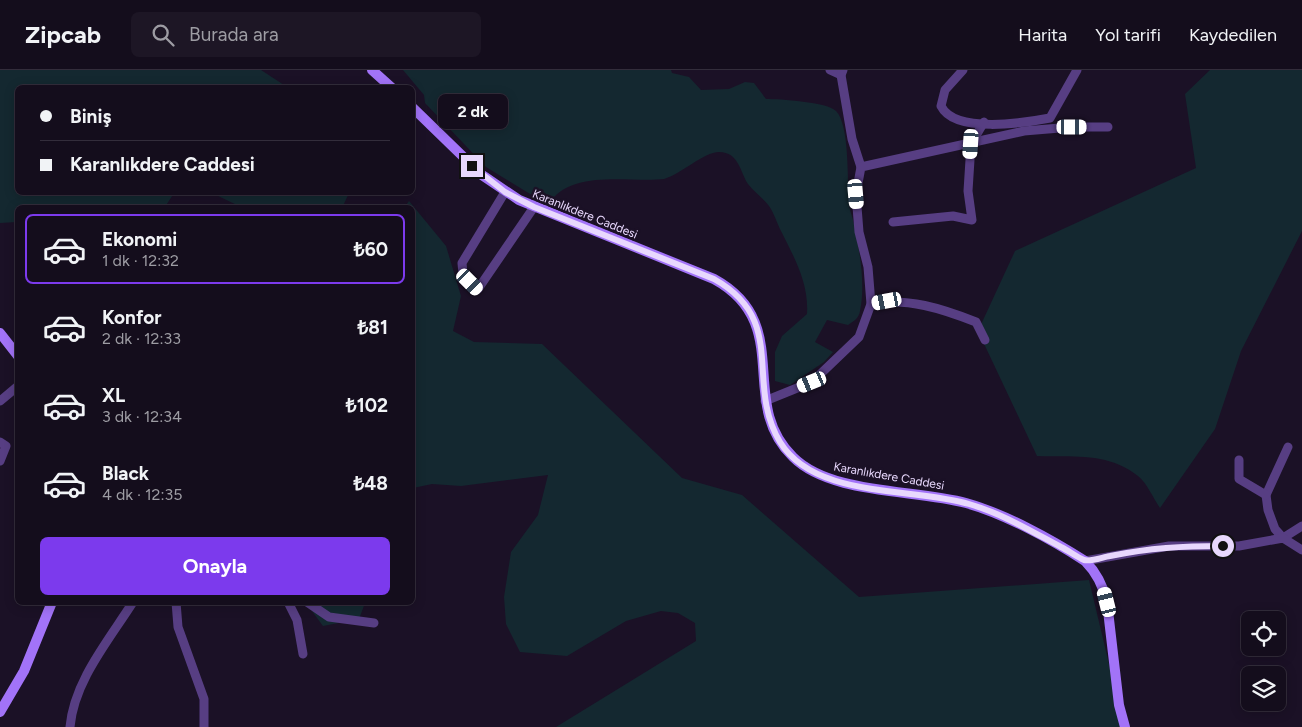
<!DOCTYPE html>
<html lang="tr">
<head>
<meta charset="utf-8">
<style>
  :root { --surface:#140d1c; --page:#1d1625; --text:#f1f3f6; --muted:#9d9ca3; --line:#332d3b; --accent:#7c3aed }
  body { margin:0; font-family:Figtree,sans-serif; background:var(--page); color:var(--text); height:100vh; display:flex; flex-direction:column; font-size:19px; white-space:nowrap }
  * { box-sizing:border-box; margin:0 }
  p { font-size:16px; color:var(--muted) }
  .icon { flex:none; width:28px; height:28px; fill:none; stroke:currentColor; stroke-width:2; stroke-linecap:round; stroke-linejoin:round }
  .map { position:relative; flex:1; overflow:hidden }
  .panel { position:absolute; left:15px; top:135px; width:400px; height:400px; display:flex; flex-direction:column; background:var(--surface); border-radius:8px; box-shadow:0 2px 12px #0003,0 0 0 1px var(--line) }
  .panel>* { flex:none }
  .top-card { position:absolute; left:15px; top:15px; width:400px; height:110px; border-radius:8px; box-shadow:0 2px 12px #0003,0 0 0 1px var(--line); display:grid; align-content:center; height:110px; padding:0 25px; background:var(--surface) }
  .controls { position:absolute; left:1241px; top:541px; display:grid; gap:10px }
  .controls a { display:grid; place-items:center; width:45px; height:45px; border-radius:8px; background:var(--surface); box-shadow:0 2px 12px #0003,0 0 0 1px var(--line); font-size:25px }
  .end { position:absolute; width:22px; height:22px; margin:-11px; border:6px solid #e8d8fd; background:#111; box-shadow:0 0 0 2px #111 }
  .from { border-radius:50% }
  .bubble { position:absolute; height:35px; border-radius:8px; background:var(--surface); box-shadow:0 2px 12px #0003,0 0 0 1px var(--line); font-size:16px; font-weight:700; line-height:35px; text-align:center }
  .car { position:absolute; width:15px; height:30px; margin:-15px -8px; border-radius:6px; box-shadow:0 0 4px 1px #0007; background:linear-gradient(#fff 24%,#345 0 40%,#fff 0 76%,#345 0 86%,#fff 0) }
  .top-card b { display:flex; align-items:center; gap:18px; height:48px; font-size:19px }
  .top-card b+b { border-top:1px solid var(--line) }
  .top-card i { width:12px; height:12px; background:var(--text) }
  ul { padding:9px 0 0; list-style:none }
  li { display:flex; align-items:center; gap:15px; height:70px; margin:0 10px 8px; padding:0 15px; border:2px solid transparent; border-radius:8px }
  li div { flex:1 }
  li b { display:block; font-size:19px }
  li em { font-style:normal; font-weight:700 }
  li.current { border-color:var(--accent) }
  li>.icon { width:45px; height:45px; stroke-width:1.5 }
  .cta { display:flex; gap:10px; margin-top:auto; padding:10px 25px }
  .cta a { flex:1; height:58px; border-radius:8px; background:var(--accent); color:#fff; font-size:20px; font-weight:700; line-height:58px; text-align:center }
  header { display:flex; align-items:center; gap:30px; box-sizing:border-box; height:70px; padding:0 25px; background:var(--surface); border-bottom:1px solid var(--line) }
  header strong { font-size:24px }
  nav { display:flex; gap:28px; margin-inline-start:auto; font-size:18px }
  .search { width:350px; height:45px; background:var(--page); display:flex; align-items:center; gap:12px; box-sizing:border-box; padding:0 18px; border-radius:8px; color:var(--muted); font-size:19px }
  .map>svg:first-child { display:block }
  .green { fill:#142830 }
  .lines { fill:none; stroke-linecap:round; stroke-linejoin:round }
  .street { stroke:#573e83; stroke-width:9 }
  .secondary { stroke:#a273f8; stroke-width:10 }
  .route { stroke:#e8d8fd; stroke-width:6 }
  .labels { text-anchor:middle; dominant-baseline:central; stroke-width:5; stroke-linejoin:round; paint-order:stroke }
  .street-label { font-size:12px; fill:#e8d8fd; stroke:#1b1126 }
</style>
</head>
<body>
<header>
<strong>Zipcab</strong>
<div class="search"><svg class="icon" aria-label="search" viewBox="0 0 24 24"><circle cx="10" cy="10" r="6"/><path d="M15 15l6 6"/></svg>Burada ara</div>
<nav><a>Harita</a><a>Yol tarifi</a><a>Kaydedilen</a></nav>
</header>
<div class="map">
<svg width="1302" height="657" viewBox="0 0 1302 657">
  <rect width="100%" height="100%" fill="#1b1126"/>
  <g class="green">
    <path d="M 0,0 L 261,0 L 287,17 L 18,18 L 18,122 L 174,123 L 165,137 L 18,138 L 17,152 L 0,153 Z"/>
    <path d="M 403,0 L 671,0 L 672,3 L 689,7 L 701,20 L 729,19 L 745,12 L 754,13 L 766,29 C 779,29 828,32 836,41 C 850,55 847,112 849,131 C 849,138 851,143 853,150 C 859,177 866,213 860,241 C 859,248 854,251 848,255 L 827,250 L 815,272 L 833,282 L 824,292 L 790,315 L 775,311 L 775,282 L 782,266 L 807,244 C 809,213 794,187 781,161 C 777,153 774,143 769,136 C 763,128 754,122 748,114 C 740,102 739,82 719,82 C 704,82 681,104 664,109 C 629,113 570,98 548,135 L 486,97 L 425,33 L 424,25 Z"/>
    <path d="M 1210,0 L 1302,0 L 1302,161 L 1241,281 L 1215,359 L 1160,438 C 1153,428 1147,413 1138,406 C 1109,382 1072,387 1037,386 L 978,261 L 1015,181 L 1196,98 L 1185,24 Z"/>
    <path d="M 212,123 L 349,123 L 342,138 L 241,137 Z"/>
    <path d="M 409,131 L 446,176 L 461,226 L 453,261 L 474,272 L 542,274 L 682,408 L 742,425 L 859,527 L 1089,510 L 1124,657 L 556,657 L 696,571 L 695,553 L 678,543 L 661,541 L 626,551 L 567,586 L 520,582 L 506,554 L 504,527 L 511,482 L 538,445 L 548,405 L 461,416 L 432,414 L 413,418 L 412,138 L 404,138 Z"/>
    <path d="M 306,533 L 365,533 L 359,549 L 323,556 Z"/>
  </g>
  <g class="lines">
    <g class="street">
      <path d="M 830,0 L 841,5"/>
      <path d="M 843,0 L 841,5 L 852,69 L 861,97"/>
      <path d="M 963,0 L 945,20 L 941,36 C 955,64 1024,53 1050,48 L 1077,0"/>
      <path d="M 505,122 L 462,193 L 463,204 L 478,219 L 534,137"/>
      <path d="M 893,152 L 953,146 L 972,150 L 968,121 L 971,74 L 984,52"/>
      <path d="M 871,234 C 907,227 943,239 976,252 L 985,270"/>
      <path d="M 0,331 L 18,316"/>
      <path d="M 765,331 L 812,312 L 859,267 L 871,234 L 868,197 L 859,162 L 856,124 L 861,97 L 1024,61 L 1072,57 L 1108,57"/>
      <path d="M 0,372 L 6,376 L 0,391"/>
      <path d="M 1288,377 L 1266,425 L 1268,440 L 1275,459 L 1283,468 L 1302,456"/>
      <path d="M 1239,390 L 1239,409 L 1266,425"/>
      <path d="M 1085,491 L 1169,476 L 1239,476 L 1283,468 L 1302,480"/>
      <path d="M 176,532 L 178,557 L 204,629 L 204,657"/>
      <path d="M 288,532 L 297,550 L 303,584"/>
      <path d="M 307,532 L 329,547 L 374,553"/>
      <path d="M 70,657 C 74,611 109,570 133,532"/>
    </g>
    <g class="secondary">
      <path d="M 372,0 L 392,18"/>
      <path d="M 412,37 L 482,105 L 519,130 L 714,209 C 796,254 736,332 793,387 C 831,425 915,419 966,433 C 1005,444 1051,469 1085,491 C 1097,503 1103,515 1107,532 L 1119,635 L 1125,657"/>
      <path d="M 0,263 L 18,286"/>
      <path d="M 0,642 L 24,601 L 52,532"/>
    </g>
  </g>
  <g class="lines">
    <path class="route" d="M 472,96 L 505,122 L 534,137 L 714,209 C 789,251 744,312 780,372 C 815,429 912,417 969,434 C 1001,443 1031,461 1061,477 C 1069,481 1077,487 1084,490 C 1091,492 1103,487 1110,486 C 1150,478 1182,476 1223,476"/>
  </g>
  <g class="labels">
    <g class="street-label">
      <text transform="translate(585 144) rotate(22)">Karanlıkdere Caddesi</text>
      <text transform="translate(889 406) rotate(10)">Karanlıkdere Caddesi</text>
    </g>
  </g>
</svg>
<div class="controls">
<a><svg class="icon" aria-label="locate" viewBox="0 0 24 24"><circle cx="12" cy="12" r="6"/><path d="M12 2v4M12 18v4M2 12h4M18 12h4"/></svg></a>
<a><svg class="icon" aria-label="layers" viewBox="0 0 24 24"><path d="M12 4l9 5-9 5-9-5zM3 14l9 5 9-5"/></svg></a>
</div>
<i class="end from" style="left:1223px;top:476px"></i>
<i class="end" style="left:472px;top:96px"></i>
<div class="bubble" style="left:438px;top:24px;width:70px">2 dk</div>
<i class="car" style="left:1072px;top:57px;rotate:90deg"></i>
<i class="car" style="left:971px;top:74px;rotate:184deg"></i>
<i class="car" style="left:856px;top:124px;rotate:175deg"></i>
<i class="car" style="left:470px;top:212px;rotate:135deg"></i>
<i class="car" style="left:887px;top:231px;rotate:259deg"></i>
<i class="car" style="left:812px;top:312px;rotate:248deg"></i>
<i class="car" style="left:1107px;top:532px;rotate:346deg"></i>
<div class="top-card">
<b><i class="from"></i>Biniş</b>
<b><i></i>Karanlıkdere Caddesi</b>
</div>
<section class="panel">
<ul>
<li class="current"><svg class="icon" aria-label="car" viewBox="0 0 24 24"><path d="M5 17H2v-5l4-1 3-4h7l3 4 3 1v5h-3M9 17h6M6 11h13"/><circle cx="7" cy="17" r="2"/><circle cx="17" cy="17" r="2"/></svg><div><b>Ekonomi</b><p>1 dk · 12:32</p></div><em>₺60</em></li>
<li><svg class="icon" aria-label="car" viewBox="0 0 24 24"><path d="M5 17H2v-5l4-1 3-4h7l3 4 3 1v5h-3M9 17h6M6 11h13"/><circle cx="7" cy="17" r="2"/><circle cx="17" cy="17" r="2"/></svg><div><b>Konfor</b><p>2 dk · 12:33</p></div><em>₺81</em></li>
<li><svg class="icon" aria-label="car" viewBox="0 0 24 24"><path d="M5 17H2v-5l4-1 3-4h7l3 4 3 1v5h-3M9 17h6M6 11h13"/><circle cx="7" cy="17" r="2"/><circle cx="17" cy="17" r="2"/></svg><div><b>XL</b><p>3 dk · 12:34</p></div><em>₺102</em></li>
<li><svg class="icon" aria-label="car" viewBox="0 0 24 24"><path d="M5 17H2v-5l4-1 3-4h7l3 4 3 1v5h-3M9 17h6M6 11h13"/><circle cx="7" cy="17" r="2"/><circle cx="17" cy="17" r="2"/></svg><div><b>Black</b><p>4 dk · 12:35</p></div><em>₺48</em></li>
</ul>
<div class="cta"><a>Onayla</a></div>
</section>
</div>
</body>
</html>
